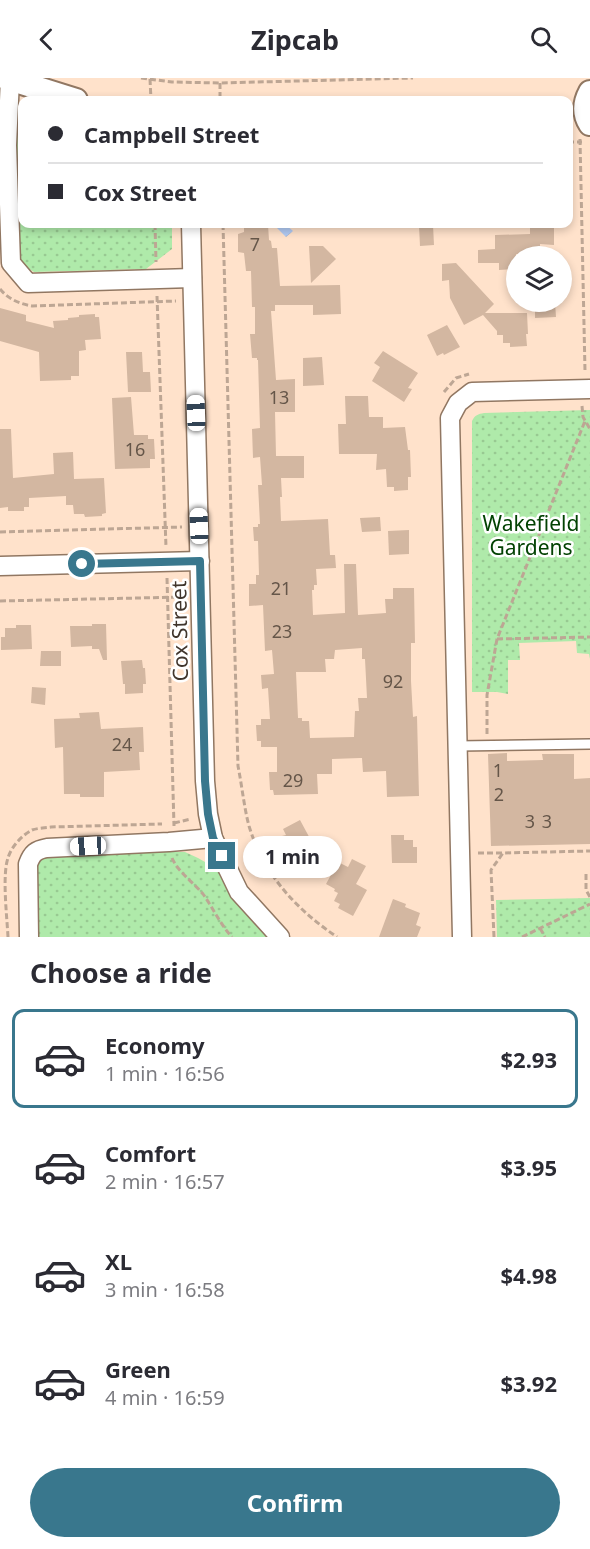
<!DOCTYPE html>
<html lang="en">
<head>
<meta charset="utf-8">
<style>
  :root { --surface:#fff; --page:#f2f2f3; --text:#2b2b33; --muted:#7c7c81; --line:#e1e1e2; --accent:#39778d }
  body { margin:0; font-family:"Noto Sans",sans-serif; background:var(--page); color:var(--text); height:100vh; display:flex; flex-direction:column; font-size:22px; white-space:nowrap }
  * { box-sizing:border-box; margin:0 }
  p { font-size:20px; color:var(--muted) }
  .icon { flex:none; width:33px; height:33px; fill:none; stroke:currentColor; stroke-width:2; stroke-linecap:round; stroke-linejoin:round }
  .map { position:relative; height:859px; overflow:hidden }
  .sheet { display:flex; flex-direction:column; background:var(--surface); flex:1 }
  .sheet>* { flex:none }
  .guide { position:absolute; left:18px; top:18px; width:555px; height:132px; border-radius:12px; box-shadow:0 3px 9px #0003; display:grid; align-content:center; height:132px; padding:0 30px; background:var(--surface) }
  .tools { position:absolute; left:506px; top:168px; display:grid; gap:12px }
  .tools a { display:grid; place-items:center; width:66px; height:66px; border-radius:50%; background:var(--surface); box-shadow:0 3px 9px #0003; font-size:30px }
  .end { position:absolute; width:27px; height:27px; margin:-14px; border:8px solid #39778d; background:#fff; box-shadow:0 0 0 3px #fff }
  .from { border-radius:50% }
  .bubble { position:absolute; height:42px; border-radius:21px; background:var(--surface); box-shadow:0 3px 9px #0003; font-size:20px; font-weight:700; line-height:42px; text-align:center }
  .car { position:absolute; width:18px; height:36px; margin:-18px -9px; border-radius:8px; box-shadow:0 0 4px 2px #0007; background:linear-gradient(#fff 24%,#345 0 40%,#fff 0 76%,#345 0 86%,#fff 0) }
  .guide b { display:flex; align-items:center; gap:21px; height:57px; font-size:22px }
  .guide b+b { border-top:2px solid var(--line) }
  .guide i { width:15px; height:15px; background:var(--text) }
  ul { padding:0; list-style:none }
  li { display:flex; align-items:center; gap:18px; height:99px; margin:0 12px 9px; padding:0 18px; border:3px solid transparent; border-radius:12px }
  li div { flex:1 }
  li b { display:block; font-size:22px }
  li em { font-style:normal; font-weight:700 }
  li.selected { border-color:var(--accent) }
  li>.icon { width:54px; height:54px; stroke-width:1.5 }
  h2 { padding:0 30px; font-size:27px; line-height:72px }
  .button { display:flex; gap:12px; margin-top:auto; padding:12px 30px }
  .button a { flex:1; height:69px; border-radius:36px; background:var(--accent); color:#fff; font-size:24px; font-weight:700; line-height:69px; text-align:center }
  header { display:flex; justify-content:space-between; align-items:center; height:78px; padding:0 30px; background:var(--surface); font-size:27px; font-weight:700 }
  .map>svg:first-child { display:block }
  .park { fill:url(#park-dots) }
  .water { fill:url(#water-waves) }
  .building { fill:#d3b7a1; fill-rule:evenodd }
  .lines { fill:none; stroke-linecap:round; stroke-linejoin:round }
  .service-casing { stroke:#917762; stroke-width:12 }
  .minor-casing { stroke:#917762; stroke-width:21 }
  .tertiary-casing { stroke:#917762; stroke-width:26 }
  .path { stroke:#bda694; stroke-width:3; stroke-dasharray:6 3; stroke-linecap:butt }
  .service { stroke:#fff; stroke-width:9 }
  .minor { stroke:#fff; stroke-width:18 }
  .tertiary { stroke:#fff; stroke-width:22 }
  .route { stroke:#39778d; stroke-width:8 }
  .labels { text-anchor:middle; dominant-baseline:central; stroke-width:5; stroke-linejoin:round; paint-order:stroke }
  .number-label { font-size:18px; fill:#655649 }
  .park-label { font-size:21px; fill:#024202; stroke:#fff }
  .street-label { font-size:21px; fill:#40352c; stroke:#fff }
</style>
</head>
<body>
<header><svg class="icon" aria-label="back" viewBox="0 0 24 24"><path d="M15 5l-7 7 7 7"/></svg>Zipcab<svg class="icon" aria-label="search" viewBox="0 0 24 24"><circle cx="10" cy="10" r="6"/><path d="M15 15l6 6"/></svg></header>
<div class="map">
<svg width="590" height="859" viewBox="0 0 590 859">
  <defs>
    <pattern id="park-dots" width="8" height="8" patternUnits="userSpaceOnUse" patternTransform="scale(1.5)"><rect width="8" height="8" fill="#afeaaa"/><path d="M2 2h.1M6 6h.1" fill="none" stroke="#98c992" stroke-width="1.8" stroke-linecap="round"/></pattern>
    <pattern id="water-waves" width="16" height="10" patternUnits="userSpaceOnUse" patternTransform="scale(1.5)"><rect width="16" height="10" fill="#b2cbf4"/><path d="M0 5q4-4 8 0t8 0" fill="none" stroke="#9aafd1"/></pattern>
  </defs>
  <rect width="100%" height="100%" fill="#ffe2cb"/>
  <g class="park">
    <path d="M 22,51 L 22,146 L 172,146 L 172,171 L 146,191 L 34,194 L 18,184 L 13,63 Z"/>
    <path d="M 590,332 L 590,581 L 589,576 L 577,575 L 576,563 L 519,565 L 520,582 L 508,582 L 508,616 L 497,614 L 472,614 L 472,343 C 475,337 478,336 484,335 Z"/>
    <path d="M 102,774 L 185,774 L 198,780 L 212,788 L 225,801 L 242,832 L 269,859 L 36,859 L 36,787 L 39,782 L 44,779 Z"/>
    <path d="M 590,820 L 590,859 L 497,859 L 496,822 Z"/>
  </g>
  <path class="water" d="M 273,146 L 285,146 L 293,153 L 286,159 Z"/>
  <g class="building">
    <path d="M 244,146 L 268,147 L 269,162 L 271,163 L 272,170 L 277,170 L 280,208 L 340,207 L 341,236 L 313,237 L 313,227 L 275,227 L 275,233 L 271,233 L 276,302 L 295,301 L 295,334 L 275,334 L 276,378 L 304,378 L 304,400 L 281,400 L 282,419 L 280,419 L 281,443 L 328,441 L 330,477 L 335,477 L 336,490 L 316,491 L 317,507 L 314,507 L 314,512 L 312,512 L 313,537 L 345,535 L 344,486 L 356,486 L 358,537 L 386,535 L 385,521 L 393,521 L 393,510 L 414,510 L 415,565 L 411,565 L 411,603 L 413,639 L 417,638 L 419,718 L 387,719 L 386,693 L 363,694 L 362,680 L 360,680 L 332,681 L 332,696 L 317,696 L 318,716 L 274,717 L 273,712 L 270,712 L 269,694 L 277,694 L 277,669 L 261,669 L 261,663 L 257,663 L 256,647 L 261,647 L 261,641 L 270,641 L 268,610 L 262,611 L 261,597 L 274,596 L 272,572 L 265,573 L 263,527 L 249,528 L 249,506 L 256,506 L 256,497 L 259,497 L 258,463 L 254,463 L 253,449 L 258,449 L 258,446 L 260,446 L 258,407 L 262,407 L 260,379 L 253,380 L 252,351 L 260,350 L 258,282 L 257,282 L 257,280 L 252,280 L 250,256 L 255,256 L 255,229 L 252,229 L 251,193 L 246,193 L 244,175 L 238,174 L 238,156 L 244,154 ZM 362,570 L 362,581 L 365,581 L 367,620 L 358,620 L 359,633 L 355,633 L 354,659 L 310,660 L 309,643 L 302,643 L 302,640 L 298,640 L 296,594 L 326,594 L 325,581 L 334,581 L 335,572 Z"/>
    <path d="M 530,146 L 554,146 L 554,167 L 540,166 L 540,176 L 516,176 L 516,191 L 499,192 L 499,185 L 478,185 L 478,172 L 495,171 L 495,157 L 530,156 Z"/>
    <path d="M 433,147 L 434,167 L 420,168 L 419,148 Z"/>
    <path d="M 309,168 L 323,168 L 336,181 L 311,205 Z"/>
    <path d="M 456,185 L 494,226 L 485,235 L 527,235 L 528,256 L 526,256 L 527,268 L 510,269 L 510,265 L 503,265 L 503,257 L 497,257 L 497,253 L 483,237 L 464,247 L 450,220 L 449,202 L 442,203 L 442,186 Z"/>
    <path d="M 535,224 L 555,224 L 556,239 L 535,240 Z"/>
    <path d="M 0,230 L 26,237 L 26,243 L 54,250 L 53,243 L 68,242 L 68,240 L 79,239 L 79,237 L 95,236 L 95,239 L 99,239 L 101,261 L 85,262 L 86,272 L 79,273 L 79,298 L 71,298 L 71,302 L 40,303 L 39,274 L 0,263 Z"/>
    <path d="M 447,247 L 460,269 L 444,277 L 443,275 L 437,278 L 427,257 Z"/>
    <path d="M 383,273 L 418,295 L 408,310 L 412,311 L 404,324 L 372,303 L 380,289 L 374,285 Z"/>
    <path d="M 126,274 L 142,274 L 143,294 L 150,294 L 151,314 L 128,314 Z"/>
    <path d="M 322,279 L 324,307 L 303,308 L 303,280 Z"/>
    <path d="M 345,318 L 368,318 L 369,339 L 383,339 L 383,350 L 405,349 L 408,372 L 410,372 L 411,399 L 408,399 L 408,412 L 394,413 L 394,409 L 387,409 L 386,391 L 376,392 L 377,376 L 339,376 L 338,346 L 346,346 Z"/>
    <path d="M 131,319 L 134,357 L 148,357 L 148,361 L 154,361 L 155,381 L 150,381 L 150,390 L 115,391 L 112,320 Z"/>
    <path d="M 0,351 L 11,351 L 13,400 L 54,396 L 53,375 L 73,374 L 74,401 L 104,400 L 106,435 L 102,436 L 102,438 L 85,439 L 84,436 L 74,436 L 73,427 L 66,427 L 66,418 L 29,420 L 29,429 L 24,429 L 24,433 L 8,433 L 8,429 L 0,430 Z"/>
    <path d="M 380,439 L 381,453 L 362,454 L 360,440 Z"/>
    <path d="M 409,452 L 409,476 L 389,477 L 388,453 Z"/>
    <path d="M 92,546 L 106,546 L 107,582 L 103,582 L 99,571 L 92,571 L 92,568 L 71,569 L 70,548 L 92,548 Z"/>
    <path d="M 16,547 L 31,547 L 32,571 L 1,572 L 1,559 L 5,559 L 5,550 L 16,550 Z"/>
    <path d="M 41,573 L 61,573 L 61,588 L 40,588 Z"/>
    <path d="M 142,582 L 143,590 L 145,590 L 146,606 L 143,606 L 143,615 L 125,616 L 125,606 L 123,606 L 121,583 Z"/>
    <path d="M 32,609 L 46,610 L 45,627 L 31,625 Z"/>
    <path d="M 99,634 L 101,651 L 143,649 L 144,674 L 139,674 L 140,692 L 104,694 L 104,719 L 80,719 L 80,716 L 64,716 L 63,669 L 55,670 L 54,641 L 80,640 L 79,635 Z"/>
    <path d="M 507,675 L 507,683 L 543,682 L 542,676 L 574,676 L 574,701 L 590,700 L 590,766 L 491,768 L 488,676 Z"/>
    <path d="M 300,742 L 314,768 L 295,778 L 293,773 L 291,774 L 282,758 L 286,757 L 283,751 Z"/>
    <path d="M 391,757 L 404,757 L 404,762 L 413,762 L 413,769 L 417,769 L 417,785 L 392,785 Z"/>
    <path d="M 352,781 L 366,788 L 356,806 L 367,812 L 353,838 L 338,830 L 340,826 L 334,823 L 338,815 L 334,813 L 335,811 L 326,806 L 338,784 L 348,789 Z"/>
    <path d="M 393,821 L 406,826 L 405,829 L 420,835 L 416,847 L 421,849 L 417,859 L 379,859 Z"/>
  </g>
  <g class="lines">
    <g class="service-casing">
      <path id="service" d="M 458,668 L 590,666"/>
    </g>
    <g class="minor-casing">
      <g id="minor">
        <path d="M 10,1 L 7,67 L 11,185 L 28,205 L 192,200"/>
        <path d="M 191,146 L 205,703 L 208,736 L 213,760 L 239,814 L 280,859"/>
        <path d="M 0,488 L 200,483"/>
        <path d="M 29,859 L 28,786 C 32,775 36,772 47,770 L 169,764 L 213,760"/>
        <path d="M 462,859 L 450,340 L 458,325 L 472,314 L 590,311"/>
      </g>
    </g>
    <g class="tertiary-casing">
      <g id="tertiary">
        <path d="M 6,0 L 76,22"/>
        <path d="M 590,14 C 584,25 583,35 590,46"/>
      </g>
    </g>
    <g class="path">
      <path d="M 141,0 L 172,4 L 220,5 L 413,0"/>
      <path d="M 150,1 L 151,22"/>
      <path d="M 220,5 L 220,22"/>
      <path d="M 580,61 L 585,293 L 584,293"/>
      <path d="M 568,64 L 582,64"/>
      <path d="M 155,146 L 156,184"/>
      <path d="M 223,146 L 238,688 C 242,708 244,729 249,748 C 264,797 296,831 337,859"/>
      <path d="M 0,211 C 8,221 20,226 32,228 L 176,223"/>
      <path d="M 157,218 L 166,469"/>
      <path d="M 444,314 L 456,300 L 469,296"/>
      <path d="M 582,328 L 583,339 L 590,351"/>
      <path d="M 0,454 L 182,449"/>
      <path d="M 167,500 L 174,748"/>
      <path d="M 0,523 L 184,519"/>
      <path d="M 497,561 L 590,559"/>
      <path d="M 487,656 L 487,617 L 497,561 L 585,343"/>
      <path d="M 174,745 L 191,741"/>
      <path d="M 478,775 L 503,775"/>
      <path d="M 172,780 C 178,794 193,804 203,816 C 213,830 220,846 232,859"/>
      <path d="M 586,796 L 586,812 L 590,819"/>
      <path d="M 540,850 L 545,859"/>
      <path d="M 8,859 C 7,839 2,797 8,780 C 11,769 22,757 32,752 C 38,750 45,750 51,749 L 162,746"/>
      <path d="M 494,859 L 491,792 L 503,775 L 590,773"/>
      <path d="M 522,859 L 590,826"/>
    </g>
    <use href="#service" class="service"/>
    <use href="#minor" class="minor"/>
    <use href="#tertiary" class="tertiary"/>
  </g>
  <g class="lines">
    <path class="route" d="M 82,486 L 200,483 L 205,703 L 208,736 L 213,760 L 222,778"/>
  </g>
  <g class="labels">
    <g class="number-label">
      <text x="255" y="166">7</text>
      <text x="279" y="319">13</text>
      <text x="135" y="371">16</text>
      <text x="281" y="510">21</text>
      <text x="282" y="553">23</text>
      <text x="393" y="603">92</text>
      <text x="122" y="666">24</text>
      <text x="498" y="692">1</text>
      <text x="293" y="702">29</text>
      <text x="499" y="716">2</text>
      <text x="530" y="743">3</text>
      <text x="547" y="743">3</text>
    </g>
    <g class="park-label">
      <text x="531" y="445">Wakefield<tspan x="531" dy="24">Gardens</tspan></text>
    </g>
    <g class="street-label">
      <text transform="translate(179 553) rotate(-91)">Cox Street</text>
    </g>
  </g>
</svg>
<div class="tools">
<a><svg class="icon" aria-label="layers" viewBox="0 0 24 24"><path d="M12 4l9 5-9 5-9-5zM3 14l9 5 9-5"/></svg></a>
</div>
<i class="end from" style="left:82px;top:486px"></i>
<i class="end" style="left:222px;top:778px"></i>
<div class="bubble" style="left:243px;top:758px;width:99px">1 min</div>
<i class="car" style="left:196px;top:335px;rotate:358deg"></i>
<i class="car" style="left:199px;top:448px;rotate:358deg"></i>
<i class="car" style="left:88px;top:768px;rotate:267deg"></i>
<div class="guide">
<b><i class="from"></i>Campbell Street</b>
<b><i></i>Cox Street</b>
</div>
</div>
<section class="sheet">
<h2>Choose a ride</h2>
<ul>
<li class="selected"><svg class="icon" aria-label="car" viewBox="0 0 24 24"><path d="M5 17H2v-5l4-1 3-4h7l3 4 3 1v5h-3M9 17h6M6 11h13"/><circle cx="7" cy="17" r="2"/><circle cx="17" cy="17" r="2"/></svg><div><b>Economy</b><p>1 min · 16:56</p></div><em>$2.93</em></li>
<li><svg class="icon" aria-label="car" viewBox="0 0 24 24"><path d="M5 17H2v-5l4-1 3-4h7l3 4 3 1v5h-3M9 17h6M6 11h13"/><circle cx="7" cy="17" r="2"/><circle cx="17" cy="17" r="2"/></svg><div><b>Comfort</b><p>2 min · 16:57</p></div><em>$3.95</em></li>
<li><svg class="icon" aria-label="car" viewBox="0 0 24 24"><path d="M5 17H2v-5l4-1 3-4h7l3 4 3 1v5h-3M9 17h6M6 11h13"/><circle cx="7" cy="17" r="2"/><circle cx="17" cy="17" r="2"/></svg><div><b>XL</b><p>3 min · 16:58</p></div><em>$4.98</em></li>
<li><svg class="icon" aria-label="car" viewBox="0 0 24 24"><path d="M5 17H2v-5l4-1 3-4h7l3 4 3 1v5h-3M9 17h6M6 11h13"/><circle cx="7" cy="17" r="2"/><circle cx="17" cy="17" r="2"/></svg><div><b>Green</b><p>4 min · 16:59</p></div><em>$3.92</em></li>
</ul>
<div class="button"><a>Confirm</a></div>
</section>
</body>
</html>
